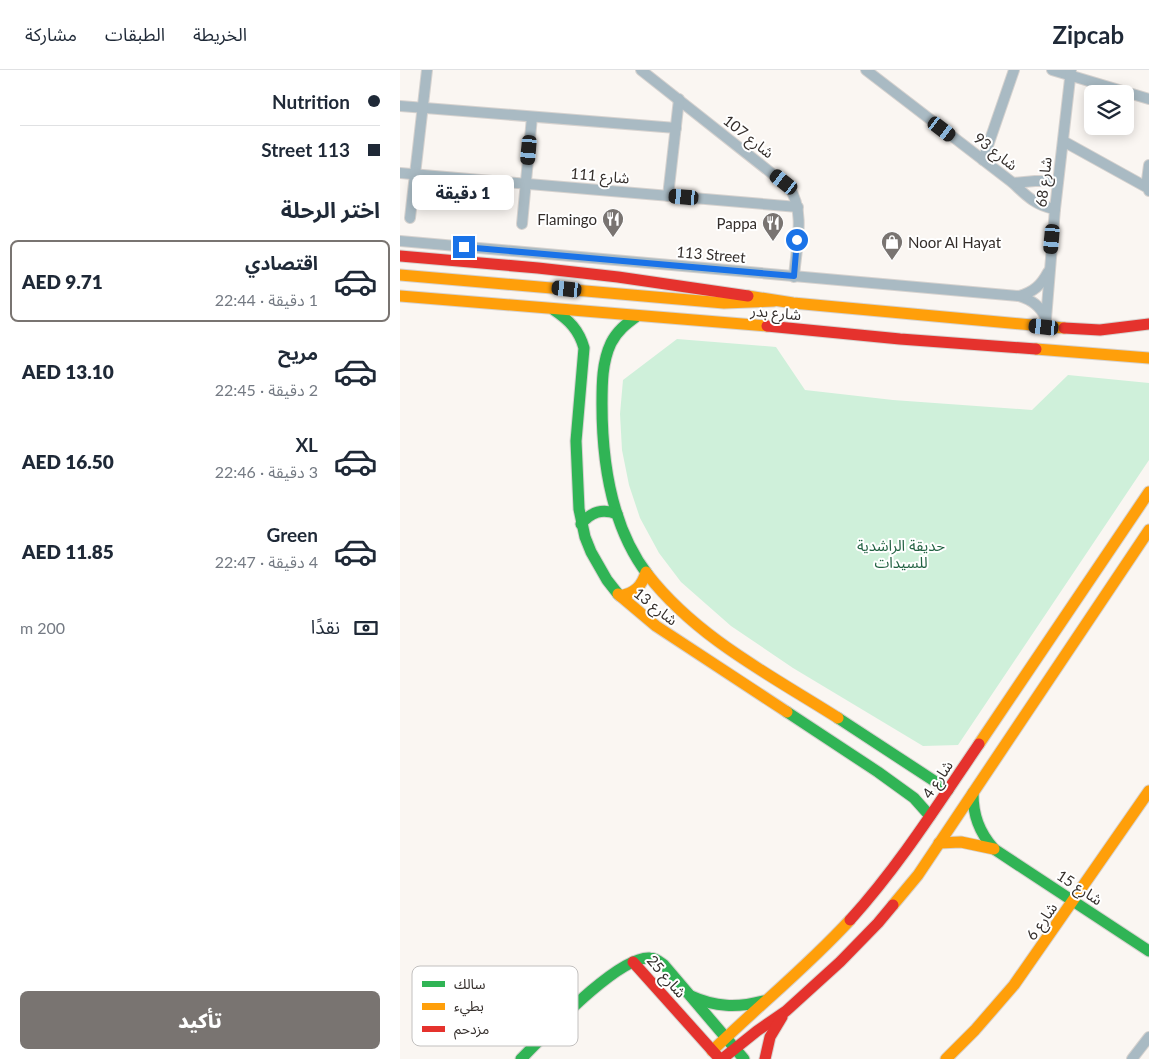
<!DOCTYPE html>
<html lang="ar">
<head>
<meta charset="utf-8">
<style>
  :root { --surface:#fff; --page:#f6f6f7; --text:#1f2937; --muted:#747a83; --line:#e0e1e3; --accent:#797471 }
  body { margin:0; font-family:Lato,"Noto Sans Arabic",sans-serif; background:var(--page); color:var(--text); direction:rtl; height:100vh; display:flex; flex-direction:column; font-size:19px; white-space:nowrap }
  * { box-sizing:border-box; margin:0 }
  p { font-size:16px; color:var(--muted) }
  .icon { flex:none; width:28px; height:28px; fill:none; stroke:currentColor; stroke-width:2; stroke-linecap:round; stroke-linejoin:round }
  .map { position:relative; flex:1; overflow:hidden; direction:ltr }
  .drawer { display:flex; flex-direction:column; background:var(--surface); width:400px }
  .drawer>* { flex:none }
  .banner { display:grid; align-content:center; height:110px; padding:0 20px; background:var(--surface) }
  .controls { position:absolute; left:684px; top:15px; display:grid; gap:10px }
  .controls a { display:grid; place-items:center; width:50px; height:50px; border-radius:8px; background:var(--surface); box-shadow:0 2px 12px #0003; font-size:25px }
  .end { position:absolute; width:22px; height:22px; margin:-11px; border:6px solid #1a73e8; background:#fff; box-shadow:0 0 0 2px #fff }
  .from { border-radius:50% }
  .bubble { position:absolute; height:35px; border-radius:8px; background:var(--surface); box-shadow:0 2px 12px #0003; font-size:16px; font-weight:800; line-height:35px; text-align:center; direction:rtl }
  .car { position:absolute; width:15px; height:30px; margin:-15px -8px; border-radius:6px; box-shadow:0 0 4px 1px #0007; background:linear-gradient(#222 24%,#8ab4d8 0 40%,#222 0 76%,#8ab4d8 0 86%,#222 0) }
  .banner b { display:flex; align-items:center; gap:18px; height:48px; font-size:19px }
  .banner b+b { border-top:1px solid var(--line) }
  .banner i { width:12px; height:12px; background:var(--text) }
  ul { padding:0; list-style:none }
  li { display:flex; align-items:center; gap:15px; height:82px; margin:0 10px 8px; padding:0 10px; border:2px solid transparent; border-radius:8px }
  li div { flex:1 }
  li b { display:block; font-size:19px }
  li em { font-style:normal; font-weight:800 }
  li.on { border-color:var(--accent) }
  li>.icon { width:45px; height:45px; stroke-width:1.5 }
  h2 { padding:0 20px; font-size:22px; line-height:60px }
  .pay { display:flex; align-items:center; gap:12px; height:55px; padding:0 20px; font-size:19px }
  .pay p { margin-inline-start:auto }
  .cta { display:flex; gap:10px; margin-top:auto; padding:10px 20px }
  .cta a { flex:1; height:58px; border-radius:8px; background:var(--accent); color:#fff; font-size:20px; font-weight:800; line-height:58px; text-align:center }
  header { display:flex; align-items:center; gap:30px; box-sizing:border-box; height:70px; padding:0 25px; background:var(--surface); border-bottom:1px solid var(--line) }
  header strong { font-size:24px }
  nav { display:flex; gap:28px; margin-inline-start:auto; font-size:18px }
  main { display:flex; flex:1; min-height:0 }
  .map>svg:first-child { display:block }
  .green { fill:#cff0da }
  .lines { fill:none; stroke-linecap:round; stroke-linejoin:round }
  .street-casing { stroke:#d6d2cf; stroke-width:12 }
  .fast-casing { stroke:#d6d2cf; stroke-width:13 }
  .slow-casing { stroke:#d6d2cf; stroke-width:13 }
  .jam-casing { stroke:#d6d2cf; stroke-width:13 }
  .street { stroke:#a9bac3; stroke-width:10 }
  .fast { stroke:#30b455; stroke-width:11 }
  .slow { stroke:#ff9f0a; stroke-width:11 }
  .jam { stroke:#e5322d; stroke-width:11 }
  .route { stroke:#1a73e8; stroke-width:6 }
  .labels { text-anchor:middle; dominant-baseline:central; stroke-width:4; stroke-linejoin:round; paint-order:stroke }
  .street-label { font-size:15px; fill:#342e2b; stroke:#fff }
  .poi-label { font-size:15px; fill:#342e2b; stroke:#fff; text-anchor:end }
  .park-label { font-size:15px; fill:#236243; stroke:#fff }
  .key { fill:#fff; stroke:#c2c0bf; stroke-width:1 }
  .key-label { font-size:14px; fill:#342e2b }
</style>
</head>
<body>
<header>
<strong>Zipcab</strong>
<nav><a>الخريطة</a><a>الطبقات</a><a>مشاركة</a></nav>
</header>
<main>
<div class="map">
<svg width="749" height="989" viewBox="0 0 749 989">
  <rect width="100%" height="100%" fill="#faf6f2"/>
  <path class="green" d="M 277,269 L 376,277 L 405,320 L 493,330 L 632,340 L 668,305 L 749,313 L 749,390 L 558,675 L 523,676 L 393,598 L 331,556 L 281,512 L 259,483 L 240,448 L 229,415 L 222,380 L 220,344 L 223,310 Z"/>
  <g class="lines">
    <g class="street-casing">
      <g id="street">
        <path d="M 241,0 L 389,117 C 406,142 396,178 394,207"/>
        <path d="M 466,0 L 613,113 C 626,126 637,136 655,139"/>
        <path d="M 652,0 L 749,29"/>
        <path d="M 0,36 L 276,58"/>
        <path d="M 663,71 L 748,118"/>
        <path d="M 583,90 L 614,0"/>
        <path d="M 749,95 L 747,110 L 749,121"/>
        <path d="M 0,103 L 398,137"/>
        <path d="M 613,113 L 635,111 L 658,111"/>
        <path d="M 268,126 L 279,29"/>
        <path d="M 10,148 L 27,0"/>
        <path d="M 122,154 L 132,47"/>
        <path d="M 0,171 L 619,226 C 632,230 640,236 646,248"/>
        <path d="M 619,226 C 634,222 641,215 648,202"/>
        <path d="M 646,249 L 655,139 L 671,0"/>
        <path d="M 732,989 L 749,967"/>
      </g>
    </g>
    <g class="fast-casing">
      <g id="fast">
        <path d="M 154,240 C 169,250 179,260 184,278 L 176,371 L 179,439 L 185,467 L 191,482 L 207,510 L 218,524"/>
        <path d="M 237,246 C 226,254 217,261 211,273 C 202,292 202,314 202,334 C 202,392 211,457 248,505"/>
        <path d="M 181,454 C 191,442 202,438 217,444"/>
        <path d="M 387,642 L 478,702 L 514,728 L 530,746"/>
        <path d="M 438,648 L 548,720"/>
        <path d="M 573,723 C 573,745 579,762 594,779 L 749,881"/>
        <path d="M 291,926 C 315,937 337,938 363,931"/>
        <path d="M 121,989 C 144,966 218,885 250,888 C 256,888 260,892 264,895 L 344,989"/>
      </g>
    </g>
    <g class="slow-casing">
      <g id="slow">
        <path d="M 0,205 L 324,233 L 374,231"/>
        <path d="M 0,226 L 367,256"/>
        <path d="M 348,226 L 393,233 L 664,258"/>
        <path d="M 636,279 L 749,288"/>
        <path d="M 248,505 C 297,568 372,606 438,648"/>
        <path d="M 218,524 L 256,556 L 387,642"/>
        <path d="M 220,526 C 235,523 242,516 246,502"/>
        <path d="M 579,674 L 749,422"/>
        <path d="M 539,773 L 561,772 L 594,779"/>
        <path d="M 493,835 L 518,805 L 749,460"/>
        <path d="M 312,981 C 357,937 407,897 450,850"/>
        <path d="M 546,989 L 575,960 L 614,915 L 749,721"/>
      </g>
    </g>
    <g class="jam-casing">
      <g id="jam">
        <path d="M 0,186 L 138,198 L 218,207 L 348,226"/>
        <path d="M 367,256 L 500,269 L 636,279"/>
        <path d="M 664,258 L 700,260 L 749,254"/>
        <path d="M 450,850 C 499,796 538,734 579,674"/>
        <path d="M 233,892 L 319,988"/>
        <path d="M 322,989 L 357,961 L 386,941 L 440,892 L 478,853 L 493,835"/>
        <path d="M 365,989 L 370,967 L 382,947"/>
      </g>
    </g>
    <use href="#street" class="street"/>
    <use href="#fast" class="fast"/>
    <use href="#slow" class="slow"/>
    <use href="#jam" class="jam"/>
  </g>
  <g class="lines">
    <path class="route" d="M 64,177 L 394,206 L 397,170"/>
  </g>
  <defs>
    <g id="restaurant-pin" transform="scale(1.125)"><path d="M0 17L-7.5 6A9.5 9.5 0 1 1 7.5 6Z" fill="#797471" stroke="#fff"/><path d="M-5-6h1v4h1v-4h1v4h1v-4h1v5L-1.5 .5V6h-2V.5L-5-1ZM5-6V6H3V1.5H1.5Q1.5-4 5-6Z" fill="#fff"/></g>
    <g id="shop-pin" transform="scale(1.125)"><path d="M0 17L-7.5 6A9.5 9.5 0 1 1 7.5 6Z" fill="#797471" stroke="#fff"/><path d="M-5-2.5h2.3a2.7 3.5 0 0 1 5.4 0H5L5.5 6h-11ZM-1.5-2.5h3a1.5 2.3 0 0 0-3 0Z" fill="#fff"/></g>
  </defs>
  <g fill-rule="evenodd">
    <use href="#restaurant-pin" x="213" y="149"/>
    <use href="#restaurant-pin" x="373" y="153"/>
    <use href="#shop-pin" x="492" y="172"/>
  </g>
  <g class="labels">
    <g class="street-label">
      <text transform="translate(349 66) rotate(38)">شارع 107</text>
      <text transform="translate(596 81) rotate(38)">شارع 93</text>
      <text transform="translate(200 105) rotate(5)">شارع 111</text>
      <text transform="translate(643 112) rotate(-84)">شارع 68</text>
      <text transform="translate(311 184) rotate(5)">113 Street</text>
      <text transform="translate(376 242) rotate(5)">شارع بدر</text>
      <text transform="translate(256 536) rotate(38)">شارع 13</text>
      <text transform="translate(537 709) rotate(-56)">شارع 4</text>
      <text transform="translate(680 817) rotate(33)">شارع 15</text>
      <text transform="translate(641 851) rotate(-55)">شارع 6</text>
      <text transform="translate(267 906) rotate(49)">شارع 25</text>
    </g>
    <g class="poi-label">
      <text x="197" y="149">Flamingo</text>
      <text x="357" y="153">Pappa</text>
      <text x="508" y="172" text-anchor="start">Noor Al Hayat</text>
    </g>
    <g class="park-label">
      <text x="501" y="475">حديقة الراشدية<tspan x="501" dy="17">للسيدات</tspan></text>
    </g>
  </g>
  <rect x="12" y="896" width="166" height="80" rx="8" class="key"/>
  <rect x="22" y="911" width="23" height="6" fill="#30b455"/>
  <rect x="22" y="933" width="23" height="7" fill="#ff9f0a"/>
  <rect x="22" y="956" width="23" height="6" fill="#e5322d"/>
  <g class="key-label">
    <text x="54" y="919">سالك</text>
    <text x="54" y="941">بطيء</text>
    <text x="54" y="964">مزدحم</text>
  </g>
</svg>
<div class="controls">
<a><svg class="icon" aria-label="layers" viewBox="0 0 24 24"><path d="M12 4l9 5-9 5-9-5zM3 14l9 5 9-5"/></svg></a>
</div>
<i class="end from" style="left:397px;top:170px"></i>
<i class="end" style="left:64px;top:177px"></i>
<div class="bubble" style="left:12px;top:105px;width:102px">1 دقيقة</div>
<i class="car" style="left:542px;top:59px;rotate:127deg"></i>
<i class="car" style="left:129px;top:80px;rotate:185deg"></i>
<i class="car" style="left:384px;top:112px;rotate:308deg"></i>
<i class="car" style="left:284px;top:127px;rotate:275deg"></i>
<i class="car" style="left:652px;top:169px;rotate:185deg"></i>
<i class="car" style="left:167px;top:219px;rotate:276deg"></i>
<i class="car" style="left:644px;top:257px;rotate:276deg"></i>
</div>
<section class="drawer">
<div class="banner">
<b><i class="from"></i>Nutrition</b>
<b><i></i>113 Street</b>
</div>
<h2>اختر الرحلة</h2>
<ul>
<li class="on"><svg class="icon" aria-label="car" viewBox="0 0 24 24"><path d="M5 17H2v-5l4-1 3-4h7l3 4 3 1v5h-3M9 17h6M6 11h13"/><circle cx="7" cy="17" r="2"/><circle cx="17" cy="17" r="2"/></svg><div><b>اقتصادي</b><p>1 دقيقة · 22:44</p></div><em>AED 9.71</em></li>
<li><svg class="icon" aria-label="car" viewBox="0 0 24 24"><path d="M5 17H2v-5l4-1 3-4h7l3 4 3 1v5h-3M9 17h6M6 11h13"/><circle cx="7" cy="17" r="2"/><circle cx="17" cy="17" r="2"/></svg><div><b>مريح</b><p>2 دقيقة · 22:45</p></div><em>AED 13.10</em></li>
<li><svg class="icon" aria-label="car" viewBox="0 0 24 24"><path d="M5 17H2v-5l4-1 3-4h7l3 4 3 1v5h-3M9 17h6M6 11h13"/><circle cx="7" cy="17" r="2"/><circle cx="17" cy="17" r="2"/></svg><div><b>XL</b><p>3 دقيقة · 22:46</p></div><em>AED 16.50</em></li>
<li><svg class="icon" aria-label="car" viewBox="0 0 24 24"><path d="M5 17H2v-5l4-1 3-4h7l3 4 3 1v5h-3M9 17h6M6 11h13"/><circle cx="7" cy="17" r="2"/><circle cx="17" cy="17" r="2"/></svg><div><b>Green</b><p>4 دقيقة · 22:47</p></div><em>AED 11.85</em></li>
</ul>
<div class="pay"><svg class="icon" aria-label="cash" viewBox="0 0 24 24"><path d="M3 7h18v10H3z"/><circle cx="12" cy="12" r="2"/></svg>نقدًا<p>200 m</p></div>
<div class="cta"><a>تأكيد</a></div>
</section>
</main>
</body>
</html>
